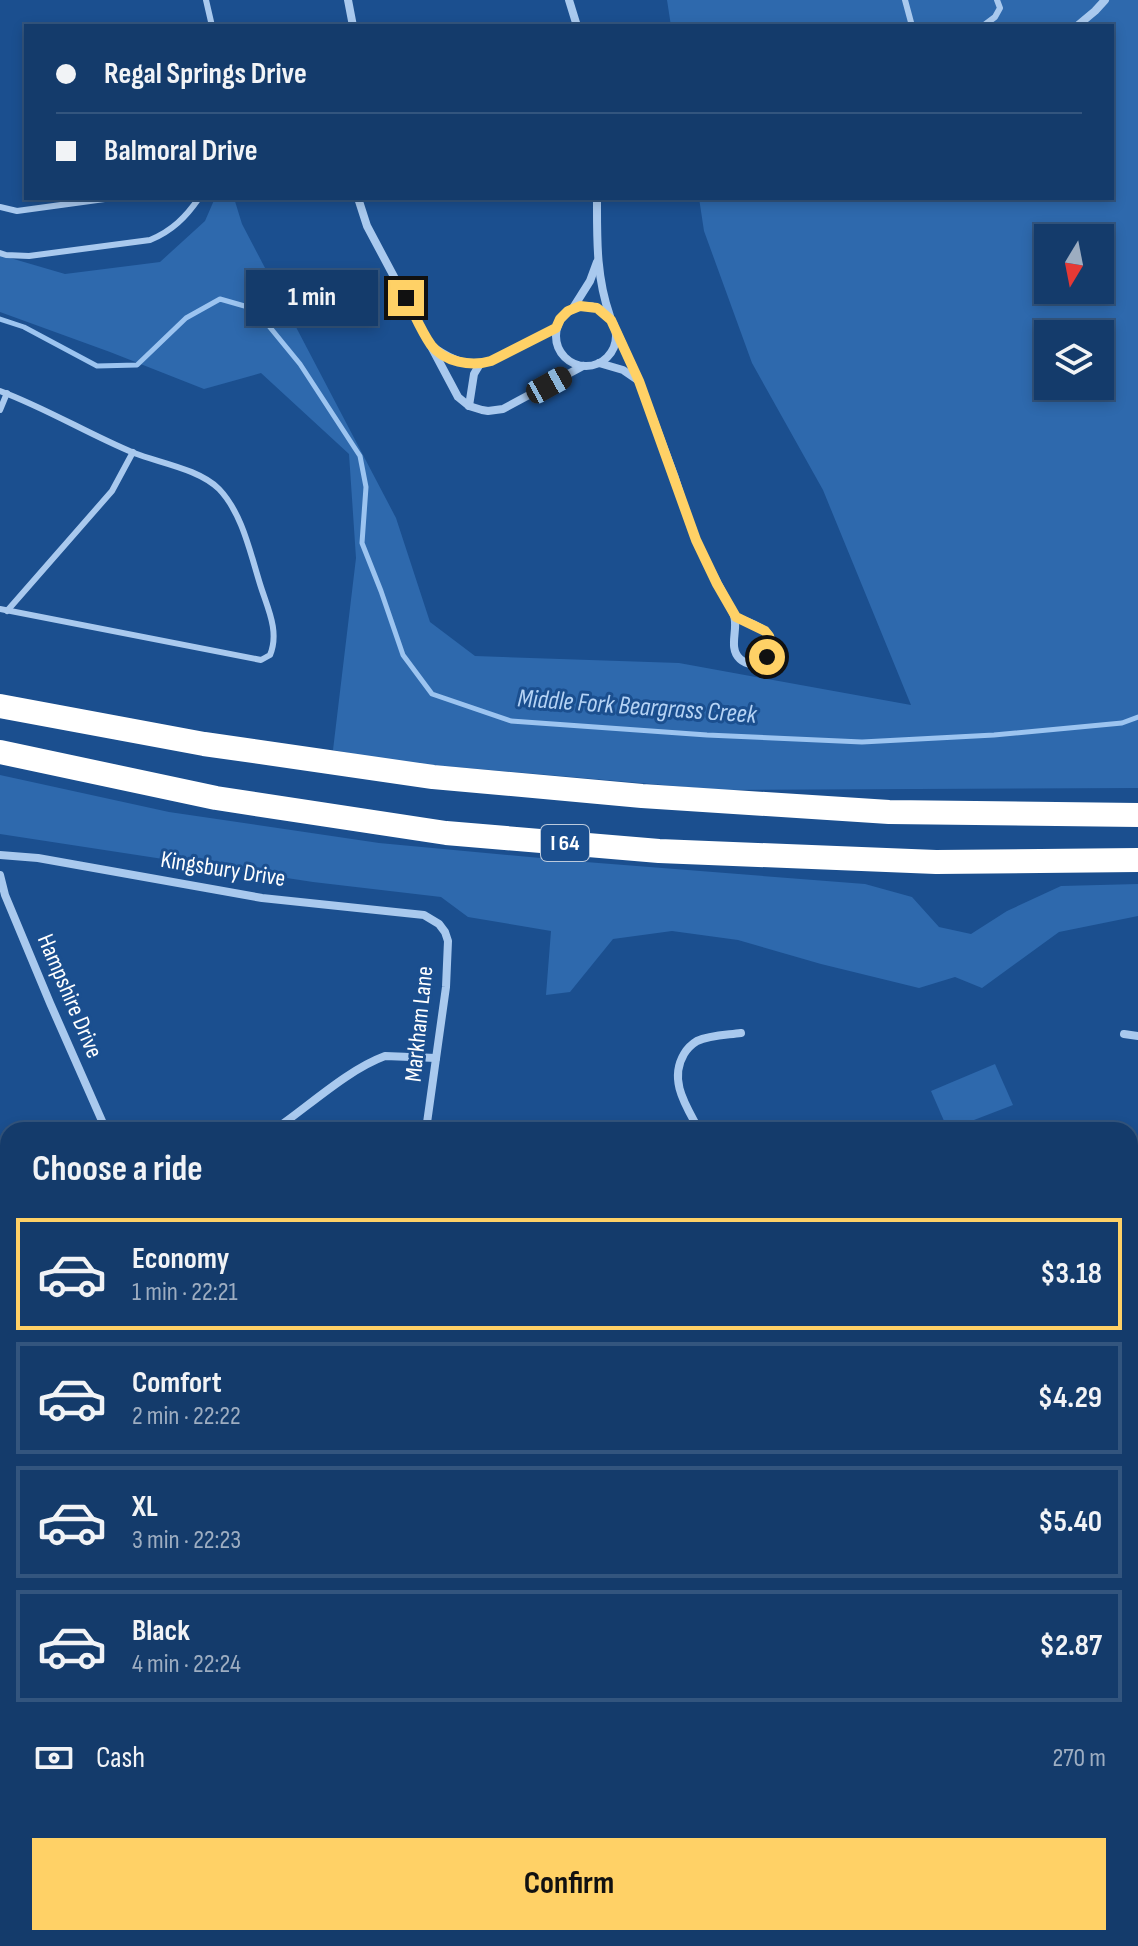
<!DOCTYPE html>
<html lang="en">
<head>
<meta charset="utf-8">
<style>
  :root { --surface:#143b6b; --page:#1d4271; --text:#f1f3f6; --muted:#9dadc1; --line:#33557e; --accent:#ffd166 }
  body { margin:0; font-family:"Sofia Sans Condensed",sans-serif; background:var(--page); color:var(--text); height:100vh; display:flex; flex-direction:column; font-size:30px; white-space:nowrap }
  * { box-sizing:border-box; margin:0 }
  p { font-size:26px; color:var(--muted) }
  .icon { flex:none; width:44px; height:44px; fill:none; stroke:currentColor; stroke-width:2; stroke-linecap:round; stroke-linejoin:round }
  .map { position:relative; flex:1; overflow:hidden }
  .side { position:absolute; left:0px; top:1122px; width:1138px; height:824px; display:flex; flex-direction:column; background:var(--surface); border-radius:24px 24px 0 0; box-shadow:0 4px 12px #0003,0 0 0 2px var(--line) }
  .side>* { flex:none }
  .hud { position:absolute; left:24px; top:24px; width:1090px; height:176px; border-radius:0px; box-shadow:0 4px 12px #0003,0 0 0 2px var(--line); display:grid; align-content:center; height:176px; padding:0 32px; background:var(--surface) }
  .needle { width:52px; rotate:190deg }
  .buttons { position:absolute; left:1034px; top:224px; display:grid; gap:16px }
  .buttons a { display:grid; place-items:center; width:80px; height:80px; border-radius:0px; background:var(--surface); box-shadow:0 4px 12px #0003,0 0 0 2px var(--line); font-size:40px }
  .end { position:absolute; width:36px; height:36px; margin:-18px; border:10px solid #ffd166; background:#111; box-shadow:0 0 0 4px #111 }
  .from { border-radius:50% }
  .bubble { position:absolute; height:56px; border-radius:0px; background:var(--surface); box-shadow:0 4px 12px #0003,0 0 0 2px var(--line); font-size:26px; font-weight:700; line-height:56px; text-align:center }
  .car { position:absolute; width:24px; height:48px; margin:-24px -12px; border-radius:10px; box-shadow:0 0 6px 2px #0007; background:linear-gradient(#222 24%,#8ab4d8 0 40%,#222 0 76%,#8ab4d8 0 86%,#222 0) }
  .hud b { display:flex; align-items:center; gap:28px; height:76px; font-size:30px }
  .hud b+b { border-top:2px solid var(--line) }
  .hud i { width:20px; height:20px; background:var(--text) }
  ul { padding:0; list-style:none }
  li { display:flex; align-items:center; gap:24px; height:112px; margin:0 16px 12px; padding:0 16px; border:4px solid var(--line); border-radius:0px }
  li div { flex:1 }
  li b { display:block; font-size:30px }
  li em { font-style:normal; font-weight:700 }
  li.active { border-color:var(--accent) }
  li>.icon { width:72px; height:72px; stroke-width:1.5 }
  h2 { padding:0 32px; font-size:36px; line-height:96px }
  .pay { display:flex; align-items:center; gap:20px; height:88px; padding:0 32px; font-size:30px }
  .pay p { margin-inline-start:auto }
  .button { display:flex; gap:16px; margin-top:auto; padding:16px 32px }
  .button a { flex:1; height:92px; border-radius:0px; background:var(--accent); color:#111; font-size:32px; font-weight:700; line-height:92px; text-align:center }
  .map>svg:first-child { display:block }
  .green { fill:#2e69ad; fill-rule:evenodd }
  .lines { fill:none; stroke-linecap:round; stroke-linejoin:round }
  .stream { stroke:#9cc4f0; stroke-width:5 }
  .service { stroke:#a9c9ee; stroke-width:6 }
  .minor { stroke:#a9c9ee; stroke-width:8 }
  .secondary { stroke:#d6e6fa; stroke-width:16 }
  .motorway { stroke:#fff; stroke-width:24 }
  .route { stroke:#ffd166; stroke-width:10 }
  .labels { text-anchor:middle; dominant-baseline:central; stroke-width:6; stroke-linejoin:round; paint-order:stroke }
  .shield { fill:#1b4f8f; stroke:#bbcadd; stroke-width:2 }
  .shield-label { font-size:22px; font-weight:bold; fill:#fff }
  .street-label { font-size:24px; fill:#fff; stroke:#1b4f8f }
  .water-label { font-size:26px; font-style:italic; fill:#b5d3f5; stroke:#1b4f8f }
</style>
</head>
<body>
<div class="map">
<svg width="1138" height="1946" viewBox="0 0 1138 1946">
  <rect width="100%" height="100%" fill="#1b4f8f"/>
  <g class="green">
    <path d="M 667,0 L 1138,0 L 1138,788 L 720,790 L 397,762 L 333,750 L 356,558 L 349,454 L 261,373 L 204,389 L 110,352 L 0,312 L 0,255 L 65,274 L 160,262 L 205,221 L 215,198 L 234,198 L 242,224 L 396,518 L 430,622 L 475,656 L 679,663 L 911,705 L 823,490 L 752,363 L 704,231 L 699,198 L 1112,198 L 1112,26 L 671,26 ZM 1048,238 L 1100,238 L 1100,290 L 1048,290 ZM 1048,334 L 1100,334 L 1100,386 L 1048,386 Z"/>
    <path d="M 0,775 L 169,812 L 379,843 L 573,861 L 865,884 L 912,897 L 939,927 L 971,934 L 1007,911 L 1061,886 L 1138,884 L 1138,916 L 1059,932 L 982,988 L 955,977 L 919,988 L 821,964 L 738,940 L 672,931 L 613,939 L 570,992 L 546,995 L 551,931 L 468,917 L 441,897 L 313,882 L 0,834 Z"/>
    <path d="M 995,1064 L 1013,1105 L 948,1130 L 931,1091 Z"/>
  </g>
  <g class="lines">
    <path class="stream" d="M 0,319 L 24,327 L 97,366 L 137,365 L 186,318 L 220,299 L 255,309 L 300,364 L 360,456 L 366,487 L 362,543 L 381,591 L 403,655 L 432,694 L 511,721 L 707,735 L 862,742 L 994,735 L 1122,723 L 1138,717"/>
    <g class="service">
      <path d="M 206,0 L 212,26"/>
      <path d="M 905,0 L 912,26"/>
      <path d="M 983,26 L 995,17 L 1000,8 L 997,0"/>
      <path d="M 0,207 L 17,211 L 112,198"/>
      <path d="M 0,253 L 6,255 L 29,256 L 150,240 C 172,231 186,217 199,198"/>
      <path d="M 0,391 C 46,408 88,434 134,453 C 160,463 199,469 219,489 C 242,513 250,552 260,584 C 267,607 280,631 270,655 L 261,660 L 0,609"/>
      <path d="M 0,410 L 7,393"/>
      <path d="M 7,611 L 112,491 L 133,452"/>
      <path d="M 263,1938 L 266,1946"/>
    </g>
    <g class="minor">
      <path d="M 348,0 L 353,26"/>
      <path d="M 569,0 L 577,26"/>
      <path d="M 1077,26 L 1095,11 L 1105,0"/>
      <path d="M 358,198 L 367,226 L 458,397 L 469,406 L 482,410 L 488,411 L 503,409 L 583,366"/>
      <path d="M 597,198 C 597,238 596,277 610,316"/>
      <circle cx="586" cy="336" r="30"/>
      <path d="M 573,308 L 590,281 L 597,262"/>
      <path d="M 433,347 C 452,360 469,368 491,361 L 556,328"/>
      <path d="M 599,363 L 623,370 L 639,381 L 617,332"/>
      <path d="M 639,381 C 651,413 663,446 675,478 C 682,500 688,521 697,542 C 708,566 721,589 733,613 C 740,627 727,647 740,659 C 754,672 776,656 771,639 C 767,627 746,622 736,617"/>
      <path d="M 469,406 L 474,374 L 480,364"/>
      <path d="M 0,855 L 38,858 L 262,898 L 424,915 L 439,924 L 445,932 L 448,941 L 446,987 L 426,1130"/>
      <path d="M 0,875 L 5,895 L 50,1003 L 106,1130"/>
      <path d="M 1124,1034 L 1138,1036"/>
      <path d="M 274,1130 C 308,1107 347,1070 385,1056 L 436,1058"/>
      <path d="M 699,1130 C 687,1107 668,1081 684,1054 C 687,1049 692,1044 697,1041 C 710,1035 727,1035 741,1033"/>
      <path d="M 1130,1231 L 1138,1227"/>
      <path d="M 0,1343 L 8,1362"/>
      <path d="M 1130,1635 L 1138,1639"/>
      <path d="M 0,1656 L 8,1652"/>
      <path d="M 1130,1882 L 1138,1879"/>
      <path d="M 0,1900 L 8,1896"/>
      <path d="M 973,1946 L 992,1938"/>
    </g>
    <g class="secondary">
      <path d="M 0,1619 L 8,1638"/>
      <path d="M 132,1938 L 135,1946"/>
    </g>
    <g class="motorway">
      <path d="M 0,706 L 204,744 L 433,777 L 642,796 L 889,812 L 1138,815"/>
      <path d="M 0,752 L 216,798 L 446,833 L 659,851 L 936,862 L 1138,860"/>
    </g>
  </g>
  <g class="lines">
    <path class="route" d="M 406,298 C 414,313 421,331 431,345 C 444,362 471,367 491,361 L 556,328 L 560,319 L 568,311 L 580,306 L 597,308 L 611,320 L 639,381 L 696,540 L 717,584 L 736,617 L 765,631 L 769,636 L 771,642 L 771,649 L 767,657"/>
  </g>
  <g class="labels">
    <rect class="shield" x="541" y="825" width="48" height="36" rx="6"/>
    <g class="shield-label">
      <text x="565" y="843">I 64</text>
    </g>
    <g class="street-label">
      <text transform="translate(223 869) rotate(9)">Kingsbury Drive</text>
      <text transform="translate(70 996) rotate(67)">Hampshire Drive</text>
      <text transform="translate(419 1024) rotate(-84)">Markham Lane</text>
    </g>
    <g class="water-label">
      <text transform="translate(637 707) rotate(4)">Middle Fork Beargrass Creek</text>
    </g>
  </g>
</svg>
<div class="buttons">
<a><svg class="needle" viewBox="-14 -14 28 28"><path d="M0-13l5 13h-10z" fill="#e53935"/><path d="M0 13l5-13h-10z" fill="#9dadc1"/></svg></a>
<a><svg class="icon" aria-label="layers" viewBox="0 0 24 24"><path d="M12 4l9 5-9 5-9-5zM3 14l9 5 9-5"/></svg></a>
</div>
<i class="end from" style="left:767px;top:657px"></i>
<i class="end" style="left:406px;top:298px"></i>
<div class="bubble" style="left:246px;top:270px;width:132px">1 min</div>
<i class="car" style="left:549px;top:385px;rotate:61deg"></i>
<div class="hud">
<b><i class="from"></i>Regal Springs Drive</b>
<b><i></i>Balmoral Drive</b>
</div>
<section class="side">
<h2>Choose a ride</h2>
<ul>
<li class="active"><svg class="icon" aria-label="car" viewBox="0 0 24 24"><path d="M5 17H2v-5l4-1 3-4h7l3 4 3 1v5h-3M9 17h6M6 11h13"/><circle cx="7" cy="17" r="2"/><circle cx="17" cy="17" r="2"/></svg><div><b>Economy</b><p>1 min · 22:21</p></div><em>$3.18</em></li>
<li><svg class="icon" aria-label="car" viewBox="0 0 24 24"><path d="M5 17H2v-5l4-1 3-4h7l3 4 3 1v5h-3M9 17h6M6 11h13"/><circle cx="7" cy="17" r="2"/><circle cx="17" cy="17" r="2"/></svg><div><b>Comfort</b><p>2 min · 22:22</p></div><em>$4.29</em></li>
<li><svg class="icon" aria-label="car" viewBox="0 0 24 24"><path d="M5 17H2v-5l4-1 3-4h7l3 4 3 1v5h-3M9 17h6M6 11h13"/><circle cx="7" cy="17" r="2"/><circle cx="17" cy="17" r="2"/></svg><div><b>XL</b><p>3 min · 22:23</p></div><em>$5.40</em></li>
<li><svg class="icon" aria-label="car" viewBox="0 0 24 24"><path d="M5 17H2v-5l4-1 3-4h7l3 4 3 1v5h-3M9 17h6M6 11h13"/><circle cx="7" cy="17" r="2"/><circle cx="17" cy="17" r="2"/></svg><div><b>Black</b><p>4 min · 22:24</p></div><em>$2.87</em></li>
</ul>
<div class="pay"><svg class="icon" aria-label="cash" viewBox="0 0 24 24"><path d="M3 7h18v10H3z"/><circle cx="12" cy="12" r="2"/></svg>Cash<p>270 m</p></div>
<div class="button"><a>Confirm</a></div>
</section>
</div>
</body>
</html>
